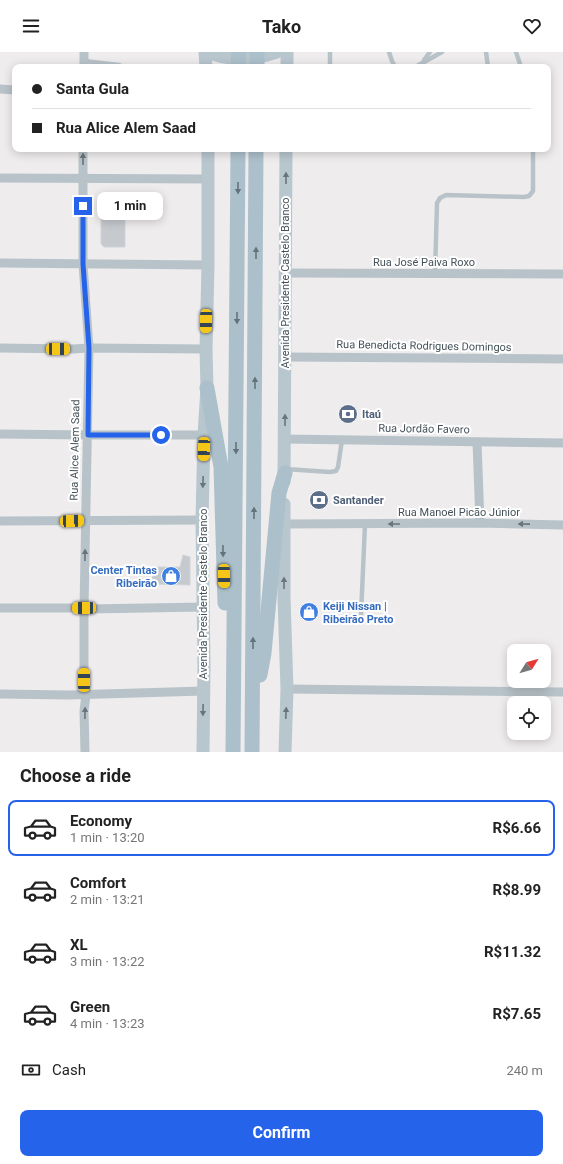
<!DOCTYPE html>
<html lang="en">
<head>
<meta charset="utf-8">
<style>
  :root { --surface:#fff; --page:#f2f2f2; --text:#222; --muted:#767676; --line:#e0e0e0; --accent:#2563eb }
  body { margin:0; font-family:Roboto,sans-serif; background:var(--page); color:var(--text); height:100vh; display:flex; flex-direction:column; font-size:15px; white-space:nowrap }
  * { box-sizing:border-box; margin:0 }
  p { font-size:13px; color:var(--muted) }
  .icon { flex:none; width:22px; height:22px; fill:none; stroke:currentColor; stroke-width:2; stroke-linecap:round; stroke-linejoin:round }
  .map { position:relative; height:700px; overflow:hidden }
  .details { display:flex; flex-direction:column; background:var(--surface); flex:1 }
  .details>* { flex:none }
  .banner { position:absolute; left:12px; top:12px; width:539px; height:88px; border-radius:8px; box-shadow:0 2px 10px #0003; display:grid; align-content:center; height:88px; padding:0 20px; background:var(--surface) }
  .needle { width:26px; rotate:53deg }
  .tools { position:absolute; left:507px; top:592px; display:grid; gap:8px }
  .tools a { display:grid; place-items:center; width:44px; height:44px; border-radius:8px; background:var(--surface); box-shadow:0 2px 10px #0003; font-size:20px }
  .end { position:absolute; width:18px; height:18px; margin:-9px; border:5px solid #2563eb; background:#fff; box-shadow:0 0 0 2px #fff }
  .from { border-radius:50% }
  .bubble { position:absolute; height:28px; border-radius:8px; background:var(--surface); box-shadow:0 2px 10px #0003; font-size:13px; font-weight:700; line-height:28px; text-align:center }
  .car { position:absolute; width:12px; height:24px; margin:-12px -6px; border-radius:5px; box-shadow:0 0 3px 1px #0007; background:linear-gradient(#f5c518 24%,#345 0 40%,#f5c518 0 76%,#345 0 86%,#f5c518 0) }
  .banner b { display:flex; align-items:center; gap:14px; height:38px; font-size:15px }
  .banner b+b { border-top:1px solid var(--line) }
  .banner i { width:10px; height:10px; background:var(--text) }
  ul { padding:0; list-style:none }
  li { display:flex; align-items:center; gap:12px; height:56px; margin:0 8px 6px; padding:0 12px; border:2px solid transparent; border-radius:8px }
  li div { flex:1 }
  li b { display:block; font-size:15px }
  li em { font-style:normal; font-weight:700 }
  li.current { border-color:var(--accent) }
  li>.icon { width:36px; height:36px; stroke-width:1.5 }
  h2 { padding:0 20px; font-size:18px; line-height:48px }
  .pay { display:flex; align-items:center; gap:10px; height:44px; padding:0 20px; font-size:15px }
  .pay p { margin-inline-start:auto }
  .action { display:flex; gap:8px; margin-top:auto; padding:8px 20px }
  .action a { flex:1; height:46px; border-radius:8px; background:var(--accent); color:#fff; font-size:16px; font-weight:700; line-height:46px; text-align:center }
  header { display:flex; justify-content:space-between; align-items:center; height:52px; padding:0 20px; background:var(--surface); font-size:18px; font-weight:700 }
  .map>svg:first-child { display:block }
  .building { fill:#c6cacf; stroke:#d0d3d8 }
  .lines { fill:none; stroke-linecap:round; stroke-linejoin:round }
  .lane { stroke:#b8c3c9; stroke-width:4.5 }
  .street { stroke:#b8c3c9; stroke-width:9 }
  .secondary { stroke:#b8c6ce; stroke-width:13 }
  .primary { stroke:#acc0cb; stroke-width:15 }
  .oneway { fill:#68747b }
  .oneway2 { fill:#68757c }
  .oneway3 { fill:#64737b }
  .route { stroke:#2563eb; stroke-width:5 }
  .labels { text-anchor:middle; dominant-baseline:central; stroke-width:4; stroke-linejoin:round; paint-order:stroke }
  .street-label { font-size:11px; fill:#455259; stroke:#fff }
  .service-label { font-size:11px; font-weight:bold; fill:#4e5e75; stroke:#fff; text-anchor:start }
  .shop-label { font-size:11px; font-weight:bold; fill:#366cbe; stroke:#fff; text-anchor:end }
</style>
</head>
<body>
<header><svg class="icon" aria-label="menu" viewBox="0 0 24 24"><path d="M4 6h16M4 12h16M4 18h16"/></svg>Tako<svg class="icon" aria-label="heart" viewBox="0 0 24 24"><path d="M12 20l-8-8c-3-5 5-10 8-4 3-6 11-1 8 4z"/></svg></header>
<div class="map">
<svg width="563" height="700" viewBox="0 0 563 700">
  <rect width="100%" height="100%" fill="#efeced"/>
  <g class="building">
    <path d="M 101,163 L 125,164 L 125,195 L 104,195 L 101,192 Z"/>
    <path d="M 183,503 L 190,505 L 190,533 L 152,532 L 153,515 L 180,515 Z"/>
  </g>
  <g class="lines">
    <g class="lane">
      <path d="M 330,0 L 330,15"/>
      <path d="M 389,0 L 392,9 L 395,15"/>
      <path d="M 486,0 L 488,15"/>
      <path d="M 516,0 L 521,15"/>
      <path d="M 424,8 L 430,0"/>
      <path d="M 84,9 L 119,13 L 123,15"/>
      <path d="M 405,15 L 417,14 L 442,0"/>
      <path d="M 435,222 L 437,151 L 440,146 L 446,143 L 524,145 L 529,144 L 533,139 L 533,97"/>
      <path d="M 285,417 L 330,420 L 336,419 L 338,415 L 342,388"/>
      <path d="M 361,563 L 365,472"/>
    </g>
    <g class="street">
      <path d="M 84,15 L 84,0"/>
      <path d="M 0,37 L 15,38"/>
      <path d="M 83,97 L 83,212 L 89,296 L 84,556 L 84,628 L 86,643 L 84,659 L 85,700"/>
      <path d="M 0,126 L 208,127"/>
      <path d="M 0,211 L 208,213"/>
      <path d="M 285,221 L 563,222"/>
      <path d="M 0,296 L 73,297 L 89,296 L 206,297"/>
      <path d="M 285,305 L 563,307"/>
      <path d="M 0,382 L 90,383 L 204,383"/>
      <path d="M 285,387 L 563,391"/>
      <path d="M 477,390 L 480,471"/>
      <path d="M 0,469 L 202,468"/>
      <path d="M 284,472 L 480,471 L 563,473"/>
      <path d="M 0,556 L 84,556 L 88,557 L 203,555"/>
      <path d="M 287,637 L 563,640"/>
      <path d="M 0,642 L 69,643 L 204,639"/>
    </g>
    <g class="secondary">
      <path d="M 205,0 L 206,15"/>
      <path d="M 208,0 C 231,10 253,8 277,0"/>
      <path d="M 287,15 L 287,0"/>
      <path d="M 284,430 L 286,97"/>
      <path d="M 284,452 L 284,546 L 287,637 L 285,700"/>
      <path d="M 203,700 L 204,613 L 202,468 L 204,383 L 207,336 L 206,297 L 208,213 L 208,97"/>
    </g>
    <g class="primary">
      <path d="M 238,15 L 239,0"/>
      <path d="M 257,15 L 257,0"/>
      <path d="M 207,336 L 221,415 L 225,551"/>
      <path d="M 260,623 L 264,601 L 279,441 L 285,421"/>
      <path d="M 233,700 L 238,97"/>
      <path d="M 252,700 L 256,97"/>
    </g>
  </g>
  <defs><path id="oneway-solid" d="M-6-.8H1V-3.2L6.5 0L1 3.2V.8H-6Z"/></defs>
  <g class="oneway">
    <use href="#oneway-solid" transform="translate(83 107) rotate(-90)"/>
    <use href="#oneway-solid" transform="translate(394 472) rotate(180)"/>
    <use href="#oneway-solid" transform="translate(524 472) rotate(-179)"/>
    <use href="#oneway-solid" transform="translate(85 503) rotate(-89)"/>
    <use href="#oneway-solid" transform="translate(85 661) rotate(-89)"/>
  </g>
  <g class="oneway2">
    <use href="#oneway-solid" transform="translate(286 126) rotate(-90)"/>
    <use href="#oneway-solid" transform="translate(285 368) rotate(-90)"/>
    <use href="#oneway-solid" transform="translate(203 430) rotate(92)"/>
    <use href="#oneway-solid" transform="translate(284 531) rotate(-90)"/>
    <use href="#oneway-solid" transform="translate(203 658) rotate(91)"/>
    <use href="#oneway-solid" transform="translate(286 661) rotate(-88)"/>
  </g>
  <g class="oneway3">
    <use href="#oneway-solid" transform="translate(238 136) rotate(90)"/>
    <use href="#oneway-solid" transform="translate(256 201) rotate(-90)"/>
    <use href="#oneway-solid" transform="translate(237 266) rotate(90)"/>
    <use href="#oneway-solid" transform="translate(255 331) rotate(-90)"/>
    <use href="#oneway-solid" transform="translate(236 396) rotate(90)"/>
    <use href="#oneway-solid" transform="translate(254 461) rotate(-90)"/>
    <use href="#oneway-solid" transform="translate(223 499) rotate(89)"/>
    <use href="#oneway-solid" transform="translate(253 591) rotate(-90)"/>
  </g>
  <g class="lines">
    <path class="route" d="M 83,154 L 83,212 L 89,296 L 88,383 L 161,383"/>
  </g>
  <defs>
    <g id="bank-disc" transform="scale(1)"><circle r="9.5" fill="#5c6f8a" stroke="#fff"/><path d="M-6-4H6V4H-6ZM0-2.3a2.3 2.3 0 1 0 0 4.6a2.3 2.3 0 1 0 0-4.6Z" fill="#fff"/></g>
    <g id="shop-disc" transform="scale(1)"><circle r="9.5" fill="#3f7fe0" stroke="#fff"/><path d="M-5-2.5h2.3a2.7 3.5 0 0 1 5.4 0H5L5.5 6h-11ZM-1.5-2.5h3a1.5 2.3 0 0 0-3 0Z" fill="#fff"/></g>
  </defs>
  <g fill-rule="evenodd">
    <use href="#bank-disc" x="348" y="362"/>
    <use href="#bank-disc" x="319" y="448"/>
    <use href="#shop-disc" x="171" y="524"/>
    <use href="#shop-disc" x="309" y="560"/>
  </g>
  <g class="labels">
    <g class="street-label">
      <text x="424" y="210">Rua José Paiva Roxo</text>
      <text transform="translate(285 231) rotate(-90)">Avenida Presidente Castelo Branco</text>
      <text transform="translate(424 294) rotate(1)">Rua Benedicta Rodrigues Domingos</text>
      <text transform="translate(424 377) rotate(1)">Rua Jordão Favero</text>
      <text transform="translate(75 398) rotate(-89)">Rua Alice Alem Saad</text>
      <text x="459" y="460">Rua Manoel Picão Júnior</text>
      <text transform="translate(203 542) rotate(-90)">Avenida Presidente Castelo Branco</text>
    </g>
    <g class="service-label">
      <text x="362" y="362">Itaú</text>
      <text x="333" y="448">Santander</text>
    </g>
    <g class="shop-label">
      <text x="157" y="518">Center Tintas<tspan x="157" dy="13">Ribeirão</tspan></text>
      <text x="323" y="554" text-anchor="start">Keiji Nissan |<tspan x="323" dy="13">Ribeirão Preto</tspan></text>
    </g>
  </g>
</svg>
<div class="tools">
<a><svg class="needle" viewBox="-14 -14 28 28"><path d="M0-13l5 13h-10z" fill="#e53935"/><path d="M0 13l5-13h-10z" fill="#767676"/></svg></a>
<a><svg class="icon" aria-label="locate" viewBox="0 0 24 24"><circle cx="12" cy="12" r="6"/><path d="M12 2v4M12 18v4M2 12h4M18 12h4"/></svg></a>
</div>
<i class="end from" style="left:161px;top:383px"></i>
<i class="end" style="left:83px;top:154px"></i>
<div class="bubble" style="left:97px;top:140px;width:66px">1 min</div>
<i class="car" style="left:206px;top:269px;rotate:181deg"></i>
<i class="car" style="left:58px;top:297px;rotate:90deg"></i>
<i class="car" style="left:204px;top:397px;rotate:182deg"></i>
<i class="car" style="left:72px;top:469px;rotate:88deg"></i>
<i class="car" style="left:224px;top:524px;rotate:179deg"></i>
<i class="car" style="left:84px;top:556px;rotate:270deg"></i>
<i class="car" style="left:84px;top:628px;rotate:0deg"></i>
<div class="banner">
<b><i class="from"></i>Santa Gula</b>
<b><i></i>Rua Alice Alem Saad</b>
</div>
</div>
<section class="details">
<h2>Choose a ride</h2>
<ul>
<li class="current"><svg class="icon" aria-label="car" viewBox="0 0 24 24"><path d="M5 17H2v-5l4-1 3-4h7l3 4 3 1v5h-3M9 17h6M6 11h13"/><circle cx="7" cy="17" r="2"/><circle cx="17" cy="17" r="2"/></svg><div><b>Economy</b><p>1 min · 13:20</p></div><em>R$6.66</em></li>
<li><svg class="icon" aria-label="car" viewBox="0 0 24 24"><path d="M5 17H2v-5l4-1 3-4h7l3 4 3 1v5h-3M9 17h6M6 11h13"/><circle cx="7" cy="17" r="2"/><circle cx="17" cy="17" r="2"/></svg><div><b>Comfort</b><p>2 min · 13:21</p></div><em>R$8.99</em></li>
<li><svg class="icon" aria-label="car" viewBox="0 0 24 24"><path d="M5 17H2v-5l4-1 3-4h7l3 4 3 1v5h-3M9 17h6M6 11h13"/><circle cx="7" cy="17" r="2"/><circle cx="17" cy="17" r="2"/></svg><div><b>XL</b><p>3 min · 13:22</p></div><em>R$11.32</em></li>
<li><svg class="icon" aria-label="car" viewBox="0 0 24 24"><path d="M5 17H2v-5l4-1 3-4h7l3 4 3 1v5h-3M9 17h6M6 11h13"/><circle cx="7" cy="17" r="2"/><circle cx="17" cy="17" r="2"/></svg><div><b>Green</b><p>4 min · 13:23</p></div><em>R$7.65</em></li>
</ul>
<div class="pay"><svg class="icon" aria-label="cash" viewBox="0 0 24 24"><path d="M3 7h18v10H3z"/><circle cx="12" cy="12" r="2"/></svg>Cash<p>240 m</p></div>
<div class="action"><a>Confirm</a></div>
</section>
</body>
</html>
